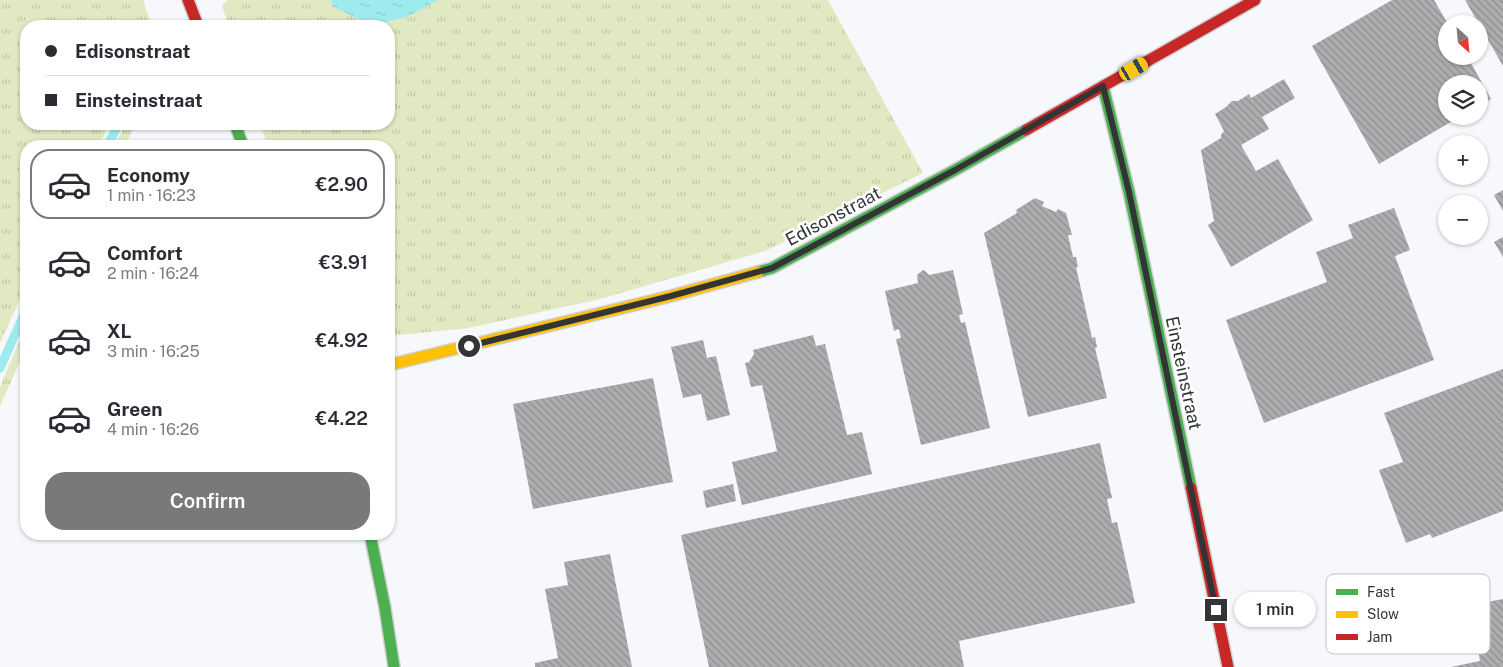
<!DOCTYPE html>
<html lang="en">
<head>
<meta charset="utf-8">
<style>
  :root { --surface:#fff; --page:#f7f7f7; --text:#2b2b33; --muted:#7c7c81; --line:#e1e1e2; --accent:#77797b }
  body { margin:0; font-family:"Public Sans",sans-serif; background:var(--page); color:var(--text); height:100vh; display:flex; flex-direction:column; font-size:19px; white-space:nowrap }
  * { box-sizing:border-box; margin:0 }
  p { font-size:16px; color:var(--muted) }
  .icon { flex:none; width:28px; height:28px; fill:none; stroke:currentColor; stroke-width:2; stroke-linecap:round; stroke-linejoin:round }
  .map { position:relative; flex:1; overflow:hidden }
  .drawer { position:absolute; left:20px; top:140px; width:375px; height:400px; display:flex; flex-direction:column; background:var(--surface); border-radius:20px; box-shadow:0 1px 4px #0004 }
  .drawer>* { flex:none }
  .banner { position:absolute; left:20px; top:20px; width:375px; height:110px; border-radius:20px; box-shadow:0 1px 4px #0004; display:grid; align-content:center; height:110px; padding:0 25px; background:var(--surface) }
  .needle { width:32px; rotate:154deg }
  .tools { position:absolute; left:1438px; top:15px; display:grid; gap:10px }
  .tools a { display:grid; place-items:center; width:50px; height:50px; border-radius:50%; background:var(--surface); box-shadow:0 1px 4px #0004; font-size:25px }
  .end { position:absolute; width:22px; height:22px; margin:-11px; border:6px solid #323436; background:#fff; box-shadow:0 0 0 2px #fff }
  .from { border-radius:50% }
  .bubble { position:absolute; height:35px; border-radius:18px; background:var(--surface); box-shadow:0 1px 4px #0004; font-size:16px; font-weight:600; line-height:35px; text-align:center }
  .car { position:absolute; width:15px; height:30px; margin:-15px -8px; border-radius:6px; box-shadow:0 0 4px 1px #0007; background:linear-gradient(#f5c518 24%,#345 0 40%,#f5c518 0 76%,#345 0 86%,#f5c518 0) }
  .banner b { display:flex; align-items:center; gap:18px; height:48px; font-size:19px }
  .banner b+b { border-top:1px solid var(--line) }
  .banner i { width:12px; height:12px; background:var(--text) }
  ul { padding:9px 0 0; list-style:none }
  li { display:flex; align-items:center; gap:15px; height:70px; margin:0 10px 8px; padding:0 15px; border:2px solid transparent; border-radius:20px }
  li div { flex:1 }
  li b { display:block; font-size:19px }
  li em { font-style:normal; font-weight:600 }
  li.selected { border-color:var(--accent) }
  li>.icon { width:45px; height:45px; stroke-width:1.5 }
  .action { display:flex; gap:10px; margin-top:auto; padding:10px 25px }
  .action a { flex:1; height:58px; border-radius:20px; background:var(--accent); color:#fff; font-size:20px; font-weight:600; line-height:58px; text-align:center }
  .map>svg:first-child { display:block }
  .grass { fill:url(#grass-tufts) }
  .water { fill:url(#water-ripples) }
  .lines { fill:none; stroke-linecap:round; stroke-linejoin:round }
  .stream { stroke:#9eebed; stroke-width:9 }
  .building { fill:url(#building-back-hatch) }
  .fast-casing { stroke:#d0d1d3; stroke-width:14 }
  .slow-casing { stroke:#d0d1d3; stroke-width:14 }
  .jam-casing { stroke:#d0d1d3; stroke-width:14 }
  .fast { stroke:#4caf50; stroke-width:11 }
  .slow { stroke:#ffc107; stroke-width:11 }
  .jam { stroke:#c62828; stroke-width:11 }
  .route { stroke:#323436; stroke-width:6 }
  .labels { text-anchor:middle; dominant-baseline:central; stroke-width:5; stroke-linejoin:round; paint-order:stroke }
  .street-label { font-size:18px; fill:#323436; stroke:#fff }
  .key { fill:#fff; stroke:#c2c2c3; stroke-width:1 }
  .key-label { font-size:14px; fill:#323436 }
</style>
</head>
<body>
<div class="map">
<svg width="1503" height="667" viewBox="0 0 1503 667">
  <defs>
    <pattern id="grass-tufts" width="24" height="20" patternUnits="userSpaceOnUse" patternTransform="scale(1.25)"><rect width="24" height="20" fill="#e1e9c2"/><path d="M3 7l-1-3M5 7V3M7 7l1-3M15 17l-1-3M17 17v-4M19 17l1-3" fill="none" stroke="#c2c8a7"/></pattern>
    <pattern id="water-ripples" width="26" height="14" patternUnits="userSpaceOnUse" patternTransform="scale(1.25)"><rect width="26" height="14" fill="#9eebed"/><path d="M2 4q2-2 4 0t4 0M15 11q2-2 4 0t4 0" fill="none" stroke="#89cacc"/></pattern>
    <pattern id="building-back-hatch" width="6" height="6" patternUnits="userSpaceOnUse" patternTransform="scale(1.25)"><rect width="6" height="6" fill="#acadaf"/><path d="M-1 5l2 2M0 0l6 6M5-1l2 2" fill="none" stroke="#8d8e8f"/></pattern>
  </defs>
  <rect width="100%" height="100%" fill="#f6f8fb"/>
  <g class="grass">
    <path d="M 0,0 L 143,0 L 152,26 L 26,26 L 26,124 L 110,124 L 98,146 L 26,146 L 26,286 L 0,343 Z"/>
    <path d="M 227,0 L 330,0 L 334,7 L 358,19 L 409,16 L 438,0 L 828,0 L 923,173 L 765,251 L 600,299 L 469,328 L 389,336 L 389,146 L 268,146 L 260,124 L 389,124 L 389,26 L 229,26 L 222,6 Z"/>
    <path d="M 126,124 L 136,124 L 124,146 L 114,146 Z"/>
    <path d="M 26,325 L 26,348 L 0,406 L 0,387 Z"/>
  </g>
  <path class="water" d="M 330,0 L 438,0 L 409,16 L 379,24 L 358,19 L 334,7 Z"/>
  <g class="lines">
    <g class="stream">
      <path d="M 107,146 L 119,124"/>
      <path d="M 0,368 L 26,310"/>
    </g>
  </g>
  <g class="building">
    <path d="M 1392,0 L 1434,0 L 1448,24 L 1446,24 L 1446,56 L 1467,56 L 1491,99 L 1479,106 L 1479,84 L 1446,84 L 1446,116 L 1461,116 L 1379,164 L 1312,46 Z"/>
    <path d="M 1465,0 L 1503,0 L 1503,66 L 1479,24 Z"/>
    <path d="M 1284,79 L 1295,98 L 1262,117 L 1269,129 L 1241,145 L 1256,171 L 1278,159 L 1313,220 L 1231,267 L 1208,225 L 1214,221 L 1201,150 L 1221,138 L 1221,135 L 1224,131 L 1215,114 L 1226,107 L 1232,101 L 1238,101 L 1249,94 L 1251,98 Z"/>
    <path d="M 1503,190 L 1503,211 L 1494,195 Z"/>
    <path d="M 1035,198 L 1044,202 L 1042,206 L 1056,212 L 1058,209 L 1066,213 L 1072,235 L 1068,235 L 1073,257 L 1076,257 L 1078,267 L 1076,267 L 1092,338 L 1095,337 L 1097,347 L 1095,348 L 1107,398 L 1028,417 L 984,233 L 1017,213 L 1016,210 Z"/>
    <path d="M 1394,208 L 1410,250 L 1395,256 L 1434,360 L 1264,423 L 1226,320 L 1327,282 L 1316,252 L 1353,238 L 1348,225 Z"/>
    <path d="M 1503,237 L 1503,257 L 1494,242 Z"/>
    <path d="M 923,270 L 925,271 L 929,275 L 953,270 L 963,314 L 959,315 L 961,323 L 965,322 L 990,428 L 921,445 L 896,339 L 901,338 L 899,329 L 894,331 L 885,291 L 918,283 L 917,275 Z"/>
    <path d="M 813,335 L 816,346 L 825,344 L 847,435 L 862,432 L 872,474 L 742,505 L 732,462 L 777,451 L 762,385 L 751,387 L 745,363 L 749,362 L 754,354 L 753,350 Z"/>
    <path d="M 703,340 L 707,358 L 716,356 L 730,415 L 707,421 L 701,394 L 683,398 L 671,347 Z"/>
    <path d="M 1503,369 L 1503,511 L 1432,538 L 1430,534 L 1406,543 L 1379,470 L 1403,462 L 1384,413 Z"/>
    <path d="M 653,378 L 673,482 L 533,509 L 513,404 Z"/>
    <path d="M 1100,443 L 1112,498 L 1107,499 L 1112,523 L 1117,522 L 1135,603 L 959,641 L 964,667 L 709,667 L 681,535 Z"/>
    <path d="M 733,484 L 736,501 L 706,508 L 703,491 Z"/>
    <path d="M 610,554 L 632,667 L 535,667 L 535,663 L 558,658 L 545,589 L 568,585 L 564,562 Z"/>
    <path d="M 1503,599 L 1503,667 L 1451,667 L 1480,661 L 1470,605 Z"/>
  </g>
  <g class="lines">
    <g class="fast-casing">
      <g id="fast">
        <path d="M 1103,86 L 1129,192 L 1191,488"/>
        <path d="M 235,124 L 243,146"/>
        <path d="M 758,272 L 772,268 L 955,170 L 1026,130"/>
        <path d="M 370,534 L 385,608 L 394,667"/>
      </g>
    </g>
    <g class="slow-casing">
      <path id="slow" d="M 389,365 L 671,296 L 758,272"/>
    </g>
    <g class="jam-casing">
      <g id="jam">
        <path d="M 188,0 L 198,26"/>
        <path d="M 1026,130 L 1255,0"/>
        <path d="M 1191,488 L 1228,667"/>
      </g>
    </g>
    <use href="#fast" class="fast"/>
    <use href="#slow" class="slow"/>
    <use href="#jam" class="jam"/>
  </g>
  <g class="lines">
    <path class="route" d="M 469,346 L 671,296 L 772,268 L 955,170 L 1103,86 L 1129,192 L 1216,610"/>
  </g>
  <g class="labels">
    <g class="street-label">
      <text transform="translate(833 216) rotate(-28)">Edisonstraat</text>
      <text transform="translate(1184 373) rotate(78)">Einsteinstraat</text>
    </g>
  </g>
  <rect x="1326" y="574" width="164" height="80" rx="8" class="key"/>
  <rect x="1336" y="589" width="22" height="6" fill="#4caf50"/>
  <rect x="1336" y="611" width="22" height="7" fill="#ffc107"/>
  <rect x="1336" y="634" width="22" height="6" fill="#c62828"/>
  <g class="key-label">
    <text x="1367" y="597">Fast</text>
    <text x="1367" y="619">Slow</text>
    <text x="1367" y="642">Jam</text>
  </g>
</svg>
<div class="tools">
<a><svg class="needle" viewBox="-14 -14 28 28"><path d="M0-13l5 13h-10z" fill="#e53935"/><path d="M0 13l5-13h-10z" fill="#7c7c81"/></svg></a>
<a><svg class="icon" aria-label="layers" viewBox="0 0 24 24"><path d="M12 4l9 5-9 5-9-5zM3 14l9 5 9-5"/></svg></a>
<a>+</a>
<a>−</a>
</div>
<i class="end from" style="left:469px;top:346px"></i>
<i class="end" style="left:1216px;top:610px"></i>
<div class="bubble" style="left:1234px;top:592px;width:82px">1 min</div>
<i class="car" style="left:1134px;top:69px;rotate:60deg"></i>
<div class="banner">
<b><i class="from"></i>Edisonstraat</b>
<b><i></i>Einsteinstraat</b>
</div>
<section class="drawer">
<ul>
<li class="selected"><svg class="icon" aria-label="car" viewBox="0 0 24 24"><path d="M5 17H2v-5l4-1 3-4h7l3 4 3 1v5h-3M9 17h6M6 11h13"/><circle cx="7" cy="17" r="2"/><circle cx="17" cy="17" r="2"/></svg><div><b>Economy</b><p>1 min · 16:23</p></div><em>€2.90</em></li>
<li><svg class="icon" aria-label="car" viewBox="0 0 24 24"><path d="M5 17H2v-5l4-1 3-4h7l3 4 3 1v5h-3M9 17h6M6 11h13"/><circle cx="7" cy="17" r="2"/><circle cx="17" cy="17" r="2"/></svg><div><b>Comfort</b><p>2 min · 16:24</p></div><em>€3.91</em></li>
<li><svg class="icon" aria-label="car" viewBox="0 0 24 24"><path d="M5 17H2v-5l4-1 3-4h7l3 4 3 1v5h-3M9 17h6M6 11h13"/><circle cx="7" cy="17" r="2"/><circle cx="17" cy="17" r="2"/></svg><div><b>XL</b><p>3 min · 16:25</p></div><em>€4.92</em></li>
<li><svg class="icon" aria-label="car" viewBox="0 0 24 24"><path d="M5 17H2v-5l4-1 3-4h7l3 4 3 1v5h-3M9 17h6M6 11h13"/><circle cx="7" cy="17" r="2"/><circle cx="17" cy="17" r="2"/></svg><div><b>Green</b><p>4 min · 16:26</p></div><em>€4.22</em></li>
</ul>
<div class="action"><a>Confirm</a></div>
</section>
</div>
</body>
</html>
